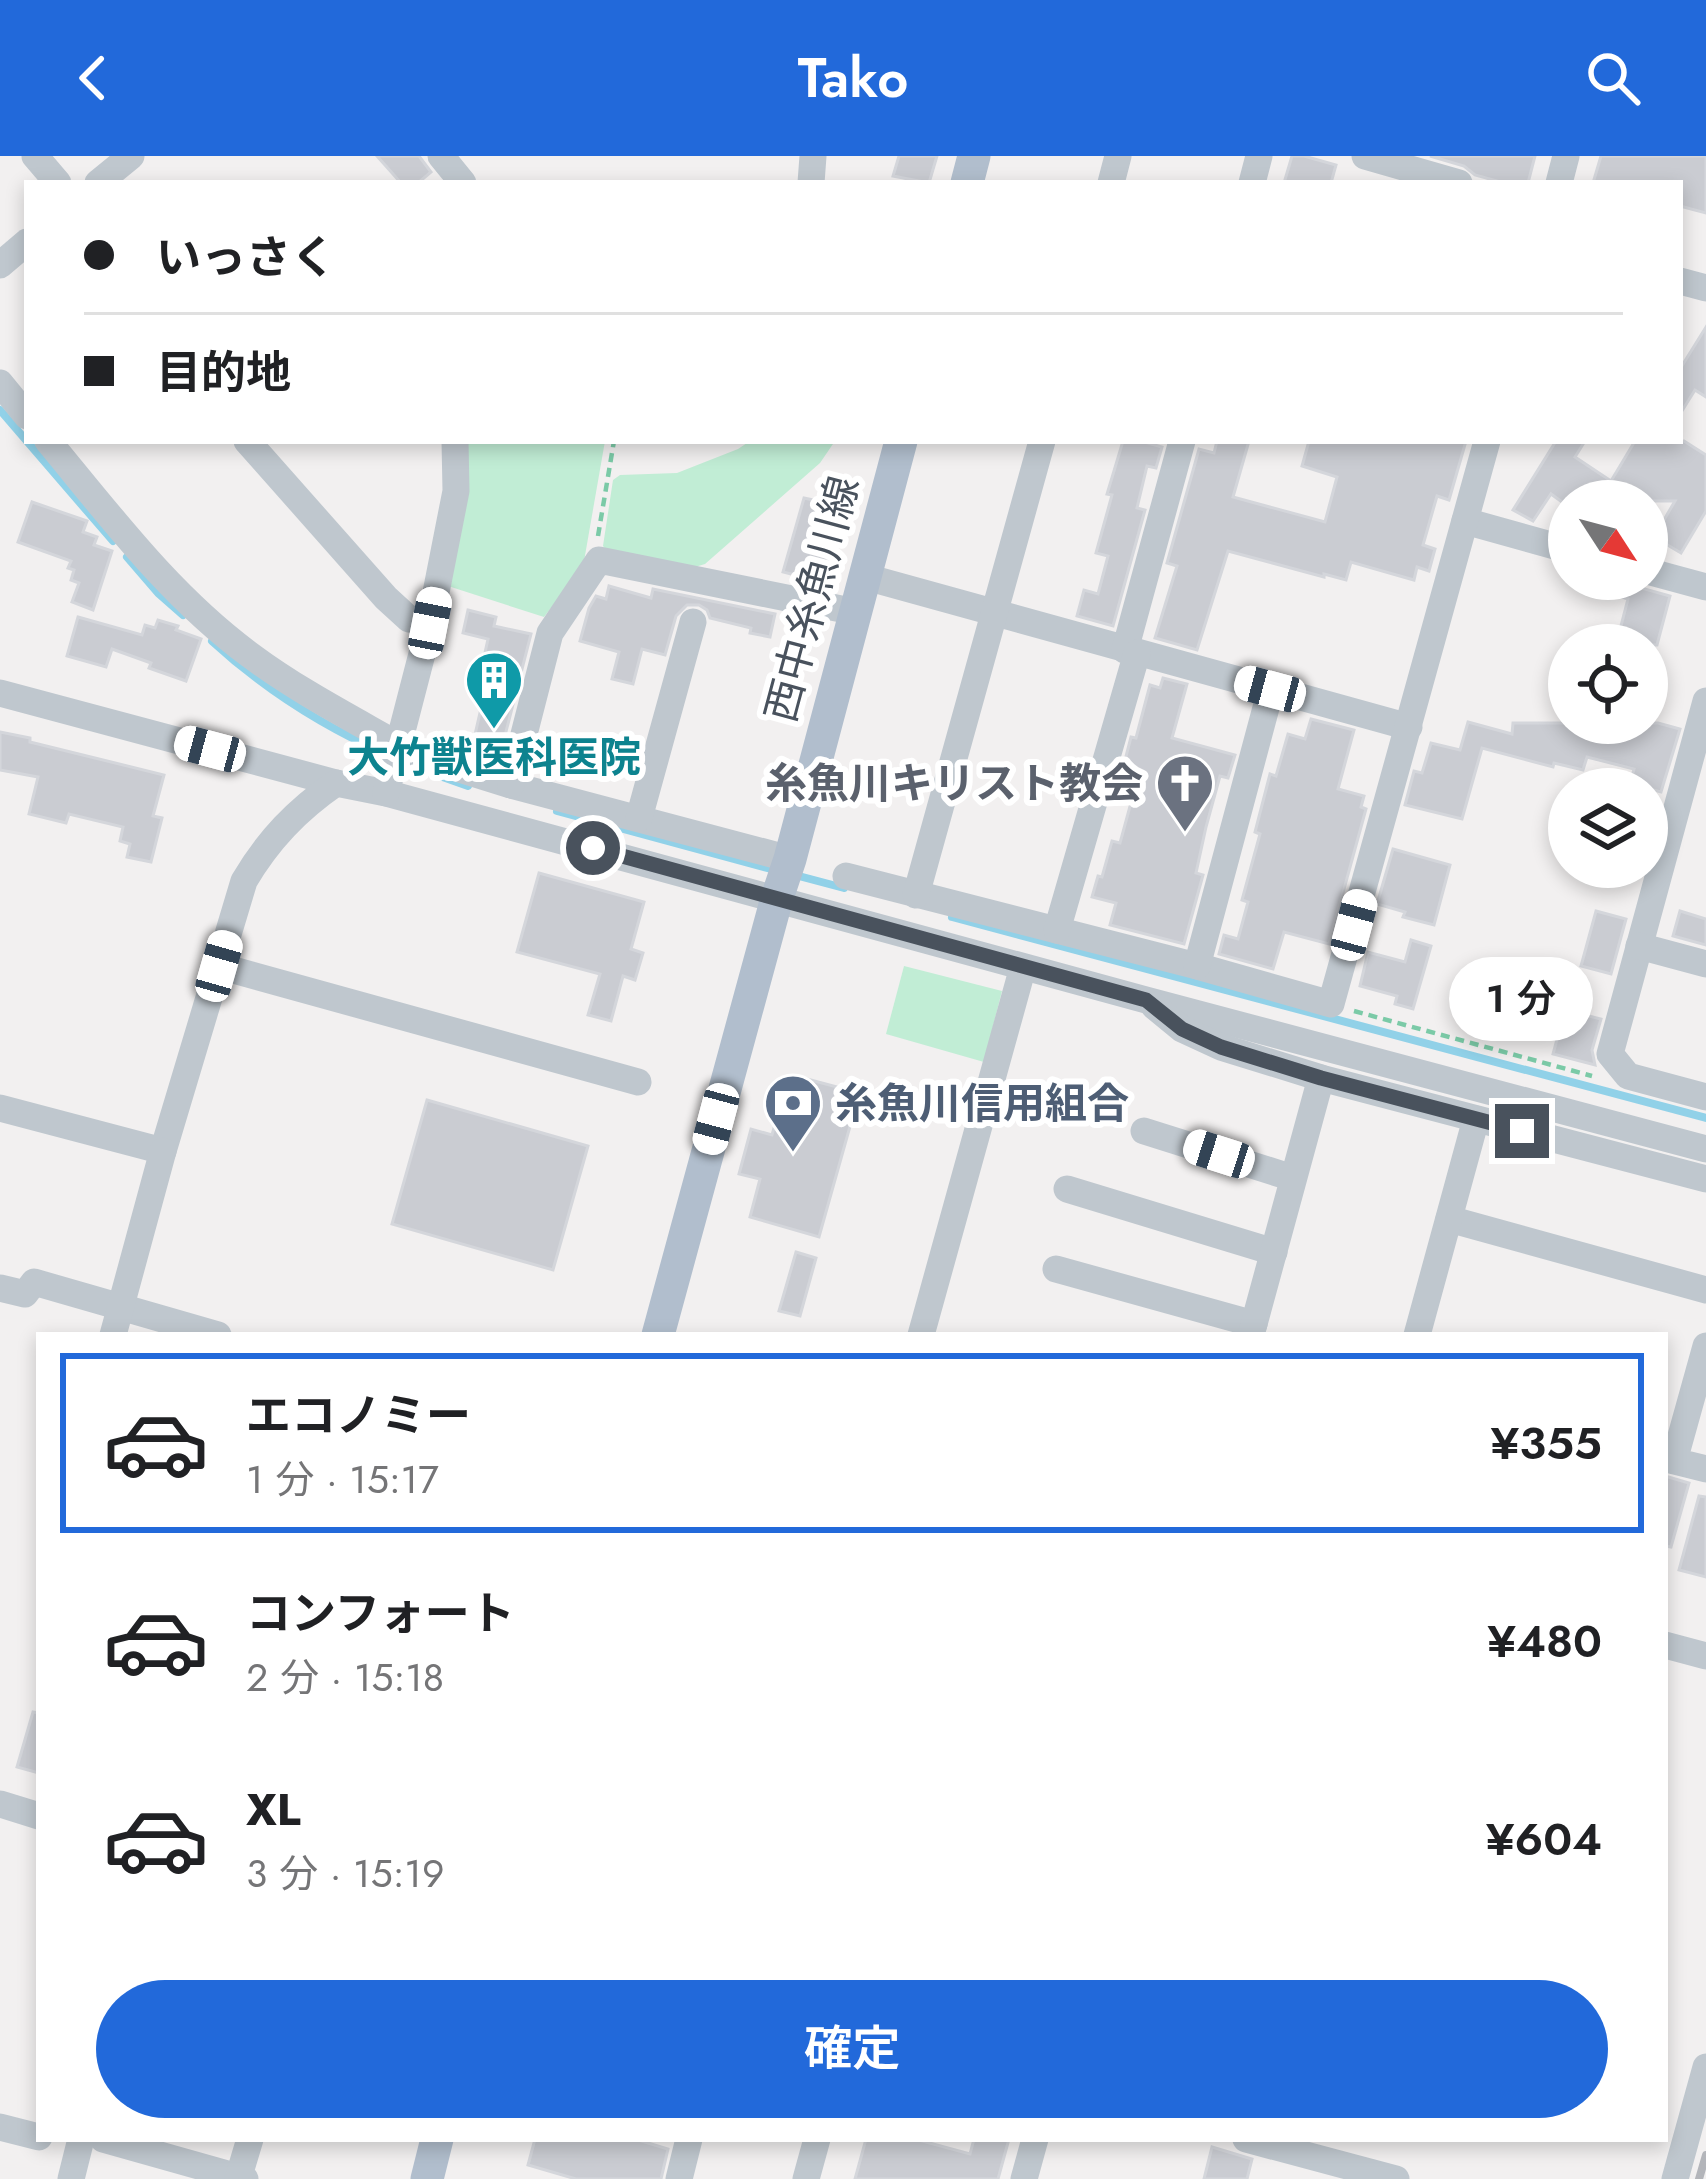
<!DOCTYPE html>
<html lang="ja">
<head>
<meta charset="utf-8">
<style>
  :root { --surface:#fff; --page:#f6f6f6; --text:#202124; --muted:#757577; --line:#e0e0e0; --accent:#2269da }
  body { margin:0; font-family:Jost,"Noto Sans JP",sans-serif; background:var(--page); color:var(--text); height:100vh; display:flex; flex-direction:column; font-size:45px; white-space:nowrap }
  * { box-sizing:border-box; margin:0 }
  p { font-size:39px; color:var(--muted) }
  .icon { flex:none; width:66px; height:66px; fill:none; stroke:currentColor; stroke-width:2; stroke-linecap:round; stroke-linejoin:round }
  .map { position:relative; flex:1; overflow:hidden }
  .panel { position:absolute; left:36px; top:1176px; width:1632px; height:810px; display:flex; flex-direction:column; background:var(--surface); border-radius:0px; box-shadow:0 6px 18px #0003 }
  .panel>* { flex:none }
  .guide { position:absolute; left:24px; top:24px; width:1659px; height:264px; border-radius:0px; box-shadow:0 6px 18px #0003; display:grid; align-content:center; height:264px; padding:0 60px; background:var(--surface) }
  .needle { width:78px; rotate:126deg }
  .tools { position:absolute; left:1548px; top:324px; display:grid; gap:24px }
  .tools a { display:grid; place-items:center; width:120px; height:120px; border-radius:50%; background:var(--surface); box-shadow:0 6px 18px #0003; font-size:60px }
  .end { position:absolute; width:54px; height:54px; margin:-27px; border:15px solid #49525d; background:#fff; box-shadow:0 0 0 6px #fff }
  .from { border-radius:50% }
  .bubble { position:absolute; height:84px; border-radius:42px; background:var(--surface); box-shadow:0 6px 18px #0003; font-size:39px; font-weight:600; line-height:84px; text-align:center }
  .car { position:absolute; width:36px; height:72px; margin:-36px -18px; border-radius:15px; box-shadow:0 0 9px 3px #0007; background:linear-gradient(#fff 24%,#345 0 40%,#fff 0 76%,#345 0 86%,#fff 0) }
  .guide b { display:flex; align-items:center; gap:42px; height:114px; font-size:45px }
  .guide b+b { border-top:3px solid var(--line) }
  .guide i { width:30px; height:30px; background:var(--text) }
  ul { padding:21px 0 0; list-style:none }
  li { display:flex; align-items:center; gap:36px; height:180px; margin:0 24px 18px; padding:0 36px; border:6px solid transparent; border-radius:0px }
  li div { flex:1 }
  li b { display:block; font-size:45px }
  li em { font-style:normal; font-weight:600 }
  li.on { border-color:var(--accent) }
  li>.icon { width:108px; height:108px; stroke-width:1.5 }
  .primary-button { display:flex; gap:24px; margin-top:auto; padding:24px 60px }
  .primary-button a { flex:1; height:138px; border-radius:72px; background:var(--accent); color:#fff; font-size:48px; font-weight:600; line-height:138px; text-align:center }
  header { display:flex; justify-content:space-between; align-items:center; height:156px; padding:0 60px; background:var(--accent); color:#fff; font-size:54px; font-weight:600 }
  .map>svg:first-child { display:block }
  .green { fill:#c1edd5 }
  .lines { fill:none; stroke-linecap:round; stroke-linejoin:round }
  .stream { stroke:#91d1e8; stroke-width:8 }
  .building { fill:#caccd2; stroke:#d4d6db; stroke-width:3 }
  .path { stroke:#7bcaa7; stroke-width:4.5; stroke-dasharray:9 6; stroke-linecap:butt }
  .minor { stroke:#bfc7ce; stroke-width:27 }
  .major { stroke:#b1becd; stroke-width:33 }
  .rail { stroke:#b3b5ba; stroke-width:8 }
  .route { stroke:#49525d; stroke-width:15 }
  .labels { text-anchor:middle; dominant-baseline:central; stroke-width:12; stroke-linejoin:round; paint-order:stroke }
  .street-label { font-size:42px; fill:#49525d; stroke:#fff }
  .culture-label { font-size:42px; font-weight:bold; fill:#0d838f; stroke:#fff }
  .worship-label { font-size:42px; font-weight:bold; fill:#5b616d; stroke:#fff; text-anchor:end }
  .service-label { font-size:42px; font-weight:bold; fill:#4e5e75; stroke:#fff; text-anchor:start }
</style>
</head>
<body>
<header><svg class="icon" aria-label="back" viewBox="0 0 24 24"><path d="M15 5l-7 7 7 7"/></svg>Tako<svg class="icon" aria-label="search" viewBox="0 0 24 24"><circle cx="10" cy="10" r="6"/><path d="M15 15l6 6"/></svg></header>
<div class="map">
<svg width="1706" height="2023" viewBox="0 0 1706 2023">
  <rect width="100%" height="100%" fill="#f2f0f0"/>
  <g class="green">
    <path d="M 468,285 L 605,285 L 583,411 L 544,461 L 448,430 Z"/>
    <path d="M 750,285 L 835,285 L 820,307 L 705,408 L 695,411 L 607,395 L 603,390 L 613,324 L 620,319 L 677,317 L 738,293 Z"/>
    <path d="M 904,810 L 1002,835 L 984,906 L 886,878 Z"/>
  </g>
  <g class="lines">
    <g class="stream">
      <path d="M 0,254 L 113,385"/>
      <path d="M 127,401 L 158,437 L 183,459"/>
      <path d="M 212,485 C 263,532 326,572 390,600"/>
      <path d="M 420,613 L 468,630"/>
      <path d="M 557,655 L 775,714"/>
      <path d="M 795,719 L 844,732"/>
      <path d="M 952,761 L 1706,962"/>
    </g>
  </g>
  <g class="building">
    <path d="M 377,0 L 419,0 L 431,16 L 418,27 L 401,27 Z"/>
    <path d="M 899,0 L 937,0 L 929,27 L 893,20 Z"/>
    <path d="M 1292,0 L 1304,0 L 1336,9 L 1331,27 L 1284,27 Z"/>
    <path d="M 1430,0 L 1535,0 L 1528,27 L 1504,27 L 1475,19 L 1464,10 Z"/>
    <path d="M 1601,0 L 1706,0 L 1706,57 L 1680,50 L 1680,27 L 1593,27 Z"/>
    <path d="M 1706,171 L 1706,241 L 1695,234 L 1680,258 L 1680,213 Z"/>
    <path d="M 1123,285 L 1141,285 L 1162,291 L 1156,312 L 1147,310 L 1137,352 L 1145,354 L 1113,470 L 1077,460 L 1084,434 L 1098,438 L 1108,400 L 1096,397 L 1112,339 L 1107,338 Z"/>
    <path d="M 1217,285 L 1249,285 L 1233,341 L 1325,366 L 1337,321 L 1302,310 L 1309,285 L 1466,285 L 1449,344 L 1437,340 L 1423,389 L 1435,393 L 1429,415 L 1417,411 L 1414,424 L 1351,406 L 1346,424 L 1324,418 L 1324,421 L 1228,395 L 1197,494 L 1155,482 L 1177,410 L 1167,407 L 1199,293 L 1214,297 Z"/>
    <path d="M 1556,285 L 1585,285 L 1575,301 L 1611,325 L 1635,285 L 1684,285 L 1706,299 L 1706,355 L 1681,397 L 1654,381 L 1675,345 L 1569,345 L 1569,351 L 1551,338 L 1533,365 L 1513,354 Z"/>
    <path d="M 804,342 L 827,347 L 819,390 L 830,393 L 822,426 L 783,416 Z"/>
    <path d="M 32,346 L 87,365 L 83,376 L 97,381 L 94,389 L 112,395 L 93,454 L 72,446 L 79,427 L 71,424 L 74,414 L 68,412 L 71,405 L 18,386 Z"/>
    <path d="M 1624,423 L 1631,423 L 1641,432 L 1670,440 L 1657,489 L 1616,489 L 1628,443 L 1619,440 Z"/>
    <path d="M 609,430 L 651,442 L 653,433 L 775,458 L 770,481 L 750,477 L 751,472 L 710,462 L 707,454 L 699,449 L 687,449 L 676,460 L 665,499 L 642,493 L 633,528 L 612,523 L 619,496 L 580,485 L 589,452 L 596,440 L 606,443 Z"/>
    <path d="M 468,454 L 496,461 L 494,470 L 531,478 L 499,603 L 471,596 L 485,535 L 477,533 L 488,483 L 463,477 Z"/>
    <path d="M 78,461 L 142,479 L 145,469 L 155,472 L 158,464 L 178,470 L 176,474 L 201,483 L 186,525 L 149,512 L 151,507 L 112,493 L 106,511 L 67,500 Z"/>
    <path d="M 1163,522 L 1187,528 L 1172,582 L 1235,599 L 1228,622 L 1220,620 L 1206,671 L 1196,717 L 1203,719 L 1184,788 L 1110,769 L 1116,747 L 1092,741 L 1098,720 L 1102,721 L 1112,685 L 1120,687 L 1132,643 L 1116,639 L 1131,581 L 1136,582 L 1150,529 L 1160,532 Z"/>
    <path d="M 1311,563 L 1354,574 L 1338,633 L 1364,640 L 1361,651 L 1366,653 L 1329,788 L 1284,776 L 1273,813 L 1219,798 L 1224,779 L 1238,783 L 1248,746 L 1242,744 L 1260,678 L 1255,676 L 1270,618 L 1276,620 L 1288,578 L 1305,583 Z"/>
    <path d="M 1468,566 L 1512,578 L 1513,567 L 1658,567 L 1680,573 L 1661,636 L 1630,628 L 1634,613 L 1587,601 L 1583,614 L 1554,607 L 1553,611 L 1482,592 L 1462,663 L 1405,649 L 1414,615 L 1422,617 L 1431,587 L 1460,594 Z"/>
    <path d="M 0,576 L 30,582 L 30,586 L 164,619 L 153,660 L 162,662 L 151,706 L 127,701 L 130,688 L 120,685 L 123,671 L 69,658 L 66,667 L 29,658 L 38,621 L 0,614 Z"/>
    <path d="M 1393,693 L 1450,709 L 1434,769 L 1403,761 L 1405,756 L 1377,748 Z"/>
    <path d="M 539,717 L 644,746 L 631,793 L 643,797 L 635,824 L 623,820 L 611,865 L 588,859 L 600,818 L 517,796 Z"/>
    <path d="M 1596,755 L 1626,763 L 1611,818 L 1581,810 Z"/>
    <path d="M 1680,755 L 1706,763 L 1706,789 L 1673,780 Z"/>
    <path d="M 1411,784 L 1431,790 L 1413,853 L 1395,848 L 1397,840 L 1360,830 L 1368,796 L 1405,806 Z"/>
    <path d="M 1565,854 L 1601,863 L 1592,894 L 1595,909 L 1553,898 Z"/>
    <path d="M 807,923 L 841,932 L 838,944 L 856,949 L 819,1081 L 750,1061 L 760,1023 L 739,1018 L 751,973 L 772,979 L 786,930 L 804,935 Z"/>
    <path d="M 427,944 L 588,990 L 553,1114 L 392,1068 Z"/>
    <path d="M 796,1096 L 816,1102 L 800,1160 L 779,1155 Z"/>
    <path d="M 1665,1320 L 1689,1327 L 1671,1391 L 1665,1390 Z"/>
    <path d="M 1699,1340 L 1706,1341 L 1706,1421 L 1679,1414 Z"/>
    <path d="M 33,1556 L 39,1557 L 39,1617 L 17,1611 Z"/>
    <path d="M 535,1983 L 635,1983 L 668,1993 L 661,2023 L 576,2023 L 528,2009 Z"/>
    <path d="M 866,1983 L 915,1983 L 970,1998 L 974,1983 L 1009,1983 L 998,2023 L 855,2023 Z"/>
    <path d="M 1212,1991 L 1252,2003 L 1247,2023 L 1204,2023 Z"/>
  </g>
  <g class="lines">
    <g class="path">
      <path d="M 598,380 L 614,285"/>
      <path d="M 1354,855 L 1592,920"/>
    </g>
    <g class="minor">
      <path d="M 35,0 L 58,27"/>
      <path d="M 441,0 L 463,27"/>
      <path d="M 1365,0 L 1459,27"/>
      <path d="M 98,27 L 131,0"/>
      <path d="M 811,27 L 813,0"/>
      <path d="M 1111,27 L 1118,0"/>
      <path d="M 1252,27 L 1259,0"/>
      <path d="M 1559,27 L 1566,0"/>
      <path d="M 0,109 L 27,86"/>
      <path d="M 1680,125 L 1706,132"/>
      <path d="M 0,227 L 27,260"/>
      <path d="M 48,285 C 111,361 170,440 250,499 C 297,534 349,561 400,590"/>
      <path d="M 247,285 L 386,442 L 409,463 L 430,467"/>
      <path d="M 1465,365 L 1569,394"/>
      <path d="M 1647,415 L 1706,431"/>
      <path d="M 866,421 L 1409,571"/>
      <path d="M 1125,494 L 1182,285"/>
      <path d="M 0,537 L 336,627 L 386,637 L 1146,844 L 1706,993"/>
      <path d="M 1706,545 L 1610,898 L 1628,920 L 1706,941"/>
      <path d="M 399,594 L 511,629 L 790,703"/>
      <path d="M 511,629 L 550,477 L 599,404 L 856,456"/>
      <path d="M 386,637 L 430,467 L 456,335 L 455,285"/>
      <path d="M 639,662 L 693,466"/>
      <path d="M 846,720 L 1197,810 L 1331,848 L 1487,285"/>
      <path d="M 916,739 L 1042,285"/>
      <path d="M 1057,774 L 1137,497"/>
      <path d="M 1639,790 L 1706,808"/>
      <path d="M 219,810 L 638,926"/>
      <path d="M 1197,810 L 1271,533"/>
      <path d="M 1154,850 L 1182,873 L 1221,891 L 1321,922 L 1706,1023"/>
      <path d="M 0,952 L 163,995 L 244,725 C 268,684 297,654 336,627"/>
      <path d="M 1144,975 L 1293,1022"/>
      <path d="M 1067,1033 L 1274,1096"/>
      <path d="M 1449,1063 L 1706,1134"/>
      <path d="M 1056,1113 L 1254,1168"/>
      <path d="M 0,1132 L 25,1138 L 34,1126 L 218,1179"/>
      <path d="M 113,1179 L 163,995"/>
      <path d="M 921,1179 L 1023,811"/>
      <path d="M 1251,1179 L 1321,922"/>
      <path d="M 1417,1179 L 1476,963"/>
      <path d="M 1706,1190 L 1674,1305 L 1706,1313"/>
      <path d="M 1665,1489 L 1706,1500"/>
      <path d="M 0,1648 L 39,1660"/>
      <path d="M 0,1971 L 39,1981"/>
      <path d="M 103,1983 L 245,2023"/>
      <path d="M 1246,1983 L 1396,2023"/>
      <path d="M 71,2023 L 81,1983"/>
      <path d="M 238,2023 L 250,1983"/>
      <path d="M 679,2023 L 689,1983"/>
      <path d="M 806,2023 L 817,1983"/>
      <path d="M 1024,2023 L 1035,1983"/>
      <path d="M 1675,2023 L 1706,1911"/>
    </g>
    <g class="major">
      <path d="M 967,27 L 974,0"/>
      <path d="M 658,1179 L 777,742 L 790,703 L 901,285"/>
      <path d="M 427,2023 L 437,1983"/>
    </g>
    <path class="rail" d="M 1699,2023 L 1706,1999"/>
  </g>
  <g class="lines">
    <path class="route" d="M 593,692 L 1146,844 L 1182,873 L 1221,891 L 1321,922 L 1522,975"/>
  </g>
  <defs>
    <g id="building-pin" transform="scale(3)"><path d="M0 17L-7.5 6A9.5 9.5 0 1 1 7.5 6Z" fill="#0f9aa8" stroke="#fff"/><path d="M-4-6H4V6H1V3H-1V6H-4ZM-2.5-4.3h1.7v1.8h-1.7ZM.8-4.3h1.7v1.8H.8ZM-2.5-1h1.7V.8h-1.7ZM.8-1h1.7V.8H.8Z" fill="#fff"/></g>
    <g id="church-pin" transform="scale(3)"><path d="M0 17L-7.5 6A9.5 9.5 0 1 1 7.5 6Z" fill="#6b7280" stroke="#fff"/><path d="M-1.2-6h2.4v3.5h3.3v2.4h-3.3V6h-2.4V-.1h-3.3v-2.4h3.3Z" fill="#fff"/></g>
    <g id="bank-pin" transform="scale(3)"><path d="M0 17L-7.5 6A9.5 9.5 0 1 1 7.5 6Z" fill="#5c6f8a" stroke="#fff"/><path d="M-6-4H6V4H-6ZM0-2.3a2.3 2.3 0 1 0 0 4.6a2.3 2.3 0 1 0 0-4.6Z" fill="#fff"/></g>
  </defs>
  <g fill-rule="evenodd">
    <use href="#building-pin" x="494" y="524"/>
    <use href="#church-pin" x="1185" y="627"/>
    <use href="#bank-pin" x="793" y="947"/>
  </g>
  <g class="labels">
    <g class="street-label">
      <text transform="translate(812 443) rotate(-75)">西中糸魚川線</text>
    </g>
    <g class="culture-label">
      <text x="494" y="601">大竹獣医科医院</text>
    </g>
    <g class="worship-label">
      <text x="1143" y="627">糸魚川キリスト教会</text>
    </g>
    <g class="service-label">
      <text x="835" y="947">糸魚川信用組合</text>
    </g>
  </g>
</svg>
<div class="tools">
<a><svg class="needle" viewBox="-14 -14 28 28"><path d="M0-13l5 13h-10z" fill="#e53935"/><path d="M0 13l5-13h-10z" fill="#757577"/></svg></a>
<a><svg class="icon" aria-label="locate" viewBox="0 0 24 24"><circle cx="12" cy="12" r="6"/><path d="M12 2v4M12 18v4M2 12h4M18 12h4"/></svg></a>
<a><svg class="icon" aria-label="layers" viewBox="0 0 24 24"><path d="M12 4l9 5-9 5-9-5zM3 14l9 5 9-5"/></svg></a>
</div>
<i class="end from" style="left:593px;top:692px"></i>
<i class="end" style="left:1522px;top:975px"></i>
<div class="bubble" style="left:1449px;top:801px;width:144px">1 分</div>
<i class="car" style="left:430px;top:467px;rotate:11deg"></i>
<i class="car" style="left:1270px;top:533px;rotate:285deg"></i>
<i class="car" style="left:210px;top:593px;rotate:285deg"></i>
<i class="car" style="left:1354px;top:769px;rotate:15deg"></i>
<i class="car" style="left:219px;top:810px;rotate:16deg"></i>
<i class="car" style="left:716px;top:963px;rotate:195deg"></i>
<i class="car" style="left:1219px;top:998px;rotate:288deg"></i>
<div class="guide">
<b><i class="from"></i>いっさく</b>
<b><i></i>目的地</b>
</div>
<section class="panel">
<ul>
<li class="on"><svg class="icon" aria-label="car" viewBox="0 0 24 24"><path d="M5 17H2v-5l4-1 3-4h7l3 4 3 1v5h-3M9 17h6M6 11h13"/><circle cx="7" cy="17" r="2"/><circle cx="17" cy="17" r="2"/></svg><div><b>エコノミー</b><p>1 分 · 15:17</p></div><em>¥355</em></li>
<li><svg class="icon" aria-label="car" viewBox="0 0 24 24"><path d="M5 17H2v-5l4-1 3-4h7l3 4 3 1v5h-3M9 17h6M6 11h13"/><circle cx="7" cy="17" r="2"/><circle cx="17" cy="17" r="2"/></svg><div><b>コンフォート</b><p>2 分 · 15:18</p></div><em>¥480</em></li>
<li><svg class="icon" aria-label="car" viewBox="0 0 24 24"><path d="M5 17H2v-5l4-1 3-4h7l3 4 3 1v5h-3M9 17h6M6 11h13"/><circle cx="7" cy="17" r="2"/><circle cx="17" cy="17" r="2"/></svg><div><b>XL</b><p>3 分 · 15:19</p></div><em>¥604</em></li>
</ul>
<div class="primary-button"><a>確定</a></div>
</section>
</div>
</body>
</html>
